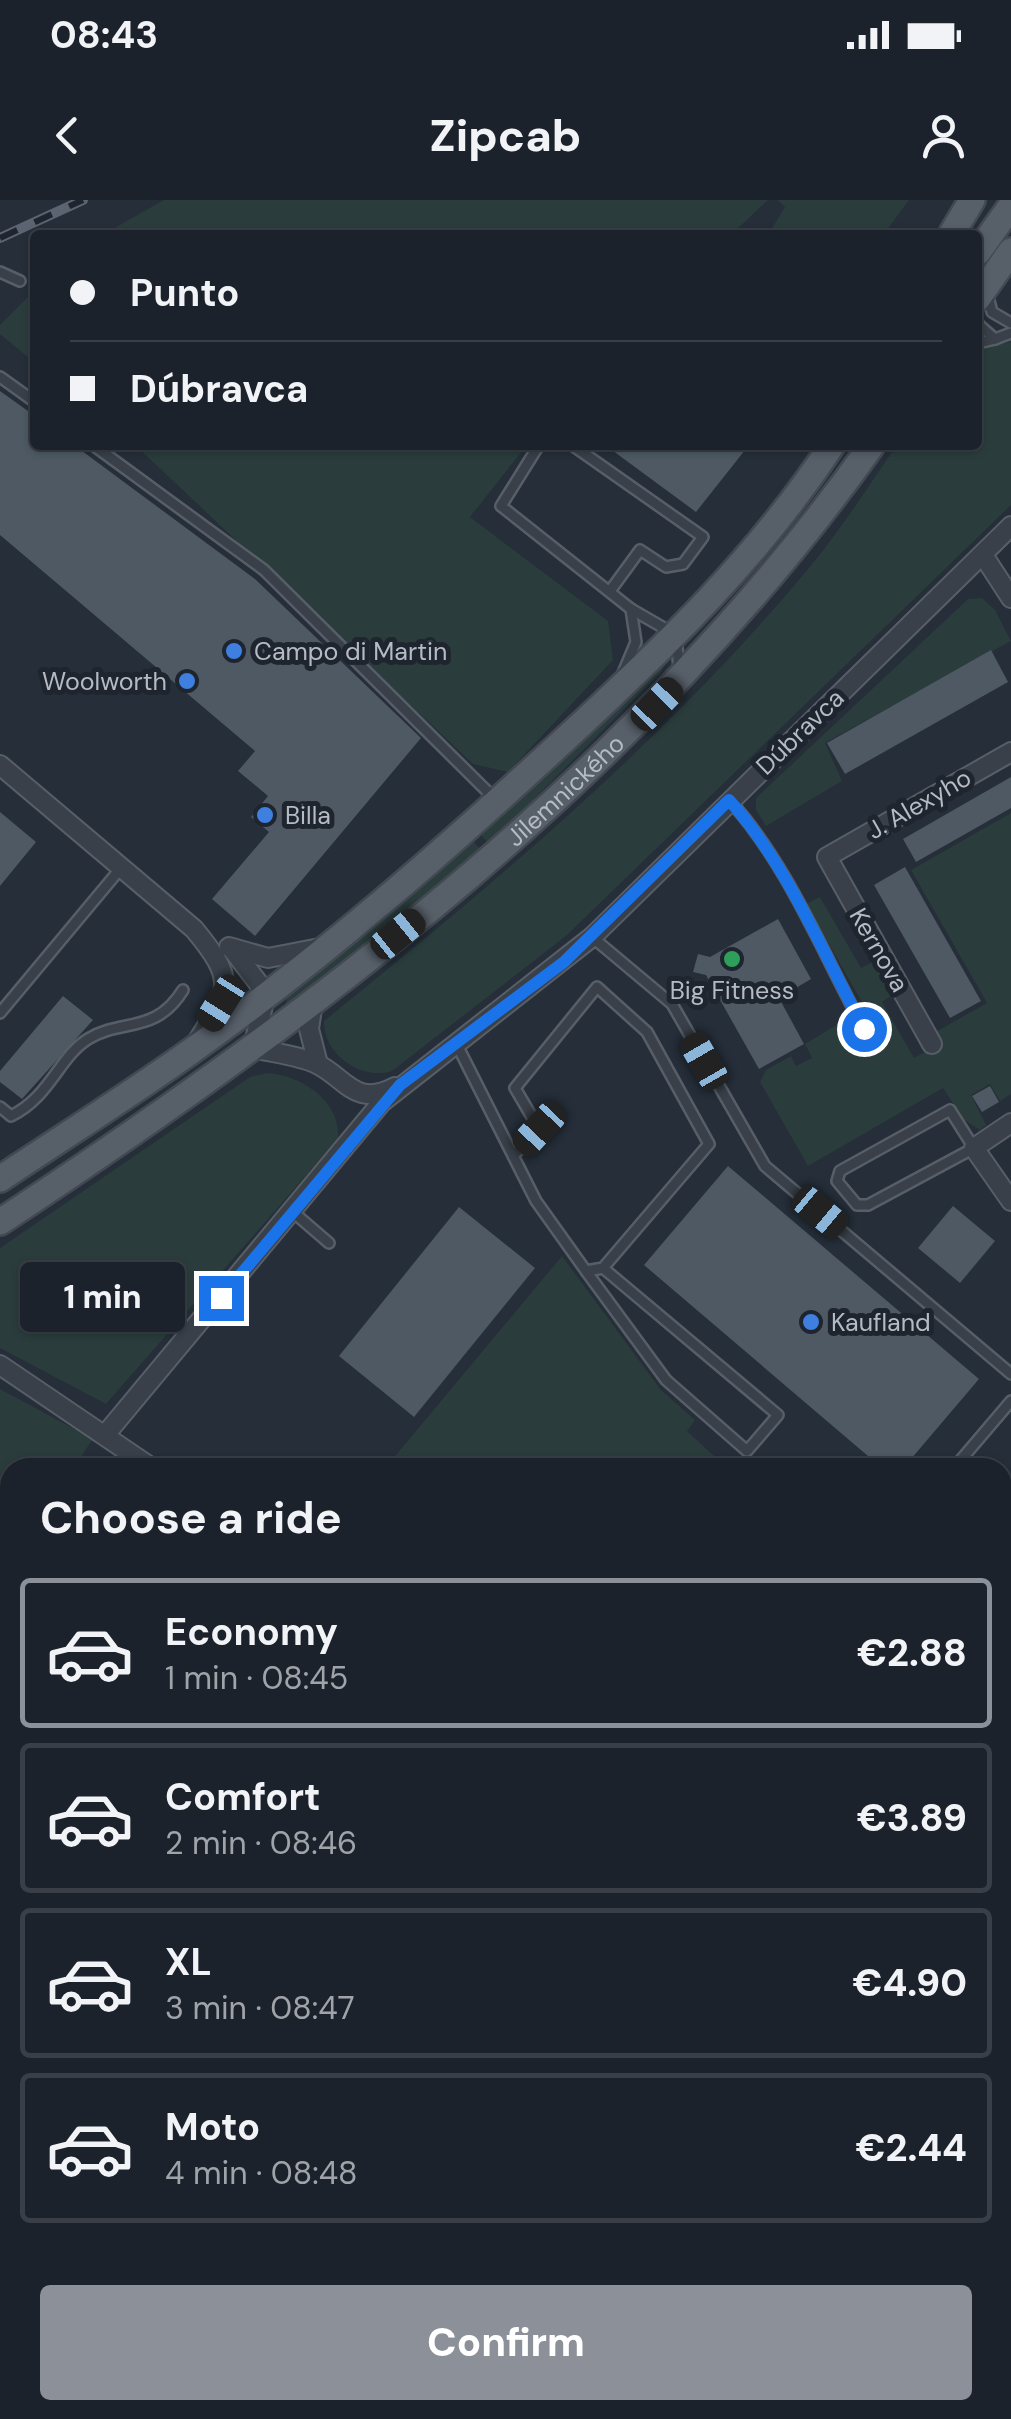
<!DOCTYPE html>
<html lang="en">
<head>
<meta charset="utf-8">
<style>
  :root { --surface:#1c222b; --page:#252a33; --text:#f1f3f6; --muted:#a0a4a9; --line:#3a3f47; --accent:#8c9099 }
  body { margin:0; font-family:"DM Sans",sans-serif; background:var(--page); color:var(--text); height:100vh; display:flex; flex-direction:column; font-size:38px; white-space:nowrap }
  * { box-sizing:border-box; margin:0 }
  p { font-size:32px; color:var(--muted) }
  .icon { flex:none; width:55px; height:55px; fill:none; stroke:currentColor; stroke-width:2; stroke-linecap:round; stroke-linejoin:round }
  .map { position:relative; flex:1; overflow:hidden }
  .details { position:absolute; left:0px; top:1258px; width:1012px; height:962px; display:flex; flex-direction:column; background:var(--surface); border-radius:30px 30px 0 0; box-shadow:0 2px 8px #0004,0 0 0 2px var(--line) }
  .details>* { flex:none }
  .banner { position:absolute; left:30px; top:30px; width:952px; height:220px; border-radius:10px; box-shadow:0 2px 8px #0004,0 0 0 2px var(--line); display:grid; align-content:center; height:220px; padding:0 40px; background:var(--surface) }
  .end { position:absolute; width:45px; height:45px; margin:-22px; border:12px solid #1a73e8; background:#fff; box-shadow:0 0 0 5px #fff }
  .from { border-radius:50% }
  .bubble { position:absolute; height:70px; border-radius:10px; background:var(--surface); box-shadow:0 2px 8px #0004,0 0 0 2px var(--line); font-size:32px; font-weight:800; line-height:70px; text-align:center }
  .car { position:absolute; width:30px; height:60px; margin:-30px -15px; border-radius:12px; box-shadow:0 0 8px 2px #0007; background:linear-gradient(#222 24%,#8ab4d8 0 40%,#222 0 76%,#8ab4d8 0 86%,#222 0) }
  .banner b { display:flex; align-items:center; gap:35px; height:95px; font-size:38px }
  .banner b+b { border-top:2px solid var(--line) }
  .banner i { width:25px; height:25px; background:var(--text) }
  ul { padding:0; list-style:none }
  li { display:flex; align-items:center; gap:30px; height:150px; margin:0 20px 15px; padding:0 20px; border:5px solid var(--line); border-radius:10px }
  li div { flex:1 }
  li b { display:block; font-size:38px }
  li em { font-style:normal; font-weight:800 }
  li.on { border-color:var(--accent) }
  li>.icon { width:90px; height:90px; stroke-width:1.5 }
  h2 { padding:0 40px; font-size:45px; line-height:120px }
  .action { display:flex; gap:20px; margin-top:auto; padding:20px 40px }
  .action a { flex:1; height:115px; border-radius:10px; background:var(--accent); color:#fff; font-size:40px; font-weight:800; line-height:115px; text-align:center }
  .status { display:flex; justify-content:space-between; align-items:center; height:70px; padding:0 50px; background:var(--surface); direction:ltr }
  .status svg { height:28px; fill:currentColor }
  header { display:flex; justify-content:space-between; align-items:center; height:130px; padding:0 40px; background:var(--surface); font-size:45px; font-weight:800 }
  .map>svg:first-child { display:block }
  .green { fill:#2a3c3c }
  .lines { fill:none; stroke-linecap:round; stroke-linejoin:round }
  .stream { stroke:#3d4d60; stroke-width:6 }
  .building { fill:#4e5964 }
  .lane-casing { stroke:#575e67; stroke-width:14 }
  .street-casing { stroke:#575e67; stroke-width:22 }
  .primary-casing { stroke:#424952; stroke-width:30 }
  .lane { stroke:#394049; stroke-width:9 }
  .street { stroke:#394049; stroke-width:18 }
  .primary { stroke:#575f69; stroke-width:25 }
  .rail-casing { stroke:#5b6470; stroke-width:10 }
  .rail { stroke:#1e252e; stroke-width:6; stroke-dasharray:19; stroke-linecap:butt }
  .route { stroke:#1a73e8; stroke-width:12 }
  .shop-dot { fill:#3f7fe0; stroke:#1e252e; stroke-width:4 }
  .leisure-dot { fill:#2e9e5b; stroke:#1e252e; stroke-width:4 }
  .labels { text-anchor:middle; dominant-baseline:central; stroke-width:10; stroke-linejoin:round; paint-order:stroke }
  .poi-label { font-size:25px; fill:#b4bbc5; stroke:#1e252e; text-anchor:start }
  .street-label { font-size:25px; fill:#b4bbc5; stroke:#1e252e }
</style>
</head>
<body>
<div class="status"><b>08:43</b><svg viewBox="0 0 49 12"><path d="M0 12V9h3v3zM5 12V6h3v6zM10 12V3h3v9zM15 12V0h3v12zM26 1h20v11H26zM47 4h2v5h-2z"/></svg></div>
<header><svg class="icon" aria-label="back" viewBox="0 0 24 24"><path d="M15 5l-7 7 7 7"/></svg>Zipcab<svg class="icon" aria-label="person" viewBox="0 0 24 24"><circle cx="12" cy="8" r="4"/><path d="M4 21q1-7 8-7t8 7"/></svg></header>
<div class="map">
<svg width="1011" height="2219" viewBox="0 0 1011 2219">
  <rect width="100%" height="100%" fill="#252e39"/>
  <g class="green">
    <path d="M 164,0 L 768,0 L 731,35 L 102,35 Z"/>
    <path d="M 778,0 L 909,0 L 883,35 L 768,35 L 785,7 Z"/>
    <path d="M 29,96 L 35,99 L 35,163 L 0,134 L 0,125 Z"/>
    <path d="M 1011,142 L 1011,305 L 566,736 L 392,871 C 362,881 323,855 324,821 C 496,682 666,540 808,369 C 841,330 868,286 897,245 L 978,245 L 978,149 Z"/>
    <path d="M 135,245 L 527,245 L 470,317 L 608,421 L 613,460 L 508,572 L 473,564 Z"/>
    <path d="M 982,398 L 995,410 L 1011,441 L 825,543 L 842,581 L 766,626 L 756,610 L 756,598 L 968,399 Z"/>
    <path d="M 668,458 L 661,472 L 489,644 L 478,632 Z"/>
    <path d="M 1011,613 L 1011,894 L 1000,901 L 990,884 L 971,895 L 986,925 L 980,930 L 964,920 L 943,888 L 808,966 L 760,882 L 766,870 L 791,856 L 796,866 L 812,858 L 805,844 L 838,824 L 853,847 L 879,832 L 806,704 L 820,697 L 861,768 L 875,761 L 894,794 L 882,802 L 914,858 L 944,841 L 932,834 L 987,803 L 911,670 Z"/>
    <path d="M 471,639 L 481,650 L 286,805 L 287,789 Z"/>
    <path d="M 266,873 C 302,875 341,901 338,939 L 106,1204 L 0,1148 L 0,1048 L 250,877 Z"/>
    <path d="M 562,1056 L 661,1190 L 695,1220 L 687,1231 L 726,1267 L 386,1267 Z"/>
    <path d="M 0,1189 L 93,1239 L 82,1255 L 100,1267 L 10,1268 L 10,1412 L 0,1405 Z"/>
    <path d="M 1002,1362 L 1011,1368 L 1011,2137 L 1003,2147 Z"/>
    <path d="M 0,1542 L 10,1549 L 10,1639 L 0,1645 Z"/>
    <path d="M 4,1673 L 10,1677 L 10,1884 L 0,1898 L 0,1675 Z"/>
    <path d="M 1011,2148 L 1011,2219 L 834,2219 L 841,2210 L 1002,2210 L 1003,2149 Z"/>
    <path d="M 135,2210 L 571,2210 L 560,2219 L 133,2219 Z"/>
  </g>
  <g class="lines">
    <g class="stream">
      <path d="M 1002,1814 L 1011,1809"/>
      <path d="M 1002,2101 L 1011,2096"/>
      <path d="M 222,2219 L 228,2210"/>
      <path d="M 849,2219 L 856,2210"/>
    </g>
  </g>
  <g class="building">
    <path d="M 0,191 L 35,216 L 35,245 L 74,245 L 255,379 L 421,538 L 255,736 L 212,699 L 269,632 L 251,617 L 268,596 L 238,571 L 255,551 L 0,335 Z"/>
    <path d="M 605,245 L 749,245 L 696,312 Z"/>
    <path d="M 991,450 L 1008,482 L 845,574 L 827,543 Z"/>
    <path d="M 1011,577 L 1011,608 L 916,662 L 903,639 Z"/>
    <path d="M 0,612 L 36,642 L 0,686 Z"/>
    <path d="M 905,667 L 981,801 L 950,818 L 874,685 Z"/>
    <path d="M 778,719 L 811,779 L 779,798 L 804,844 L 759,869 L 706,775 L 693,772 L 698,754 L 710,757 Z"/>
    <path d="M 63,796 L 93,820 L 22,899 L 0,882 L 0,871 Z"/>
    <path d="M 990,886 L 999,902 L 982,912 L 972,896 Z"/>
    <path d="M 728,966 L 979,1179 L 911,1259 L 920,1268 L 882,1268 L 644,1065 Z"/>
    <path d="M 953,1006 L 995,1041 L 960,1083 L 918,1048 Z"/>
    <path d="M 459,1007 L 535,1068 L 414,1217 L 339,1156 Z"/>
  </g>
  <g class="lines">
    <g class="lane-casing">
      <g id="lane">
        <path d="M 0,72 L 20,81"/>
        <path d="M 987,93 L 992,112 L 1011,123"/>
        <path d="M 978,124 L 995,139 L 1011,133"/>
        <path d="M 978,143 L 995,139"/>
        <path d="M 0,177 L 35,202"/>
        <path d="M 93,245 L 264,370 L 495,599"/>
        <path d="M 539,245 L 501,306 L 631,409 L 676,435 L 679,469"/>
        <path d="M 572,245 L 703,337 L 683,364 L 666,367 L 640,350 L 610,391"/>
        <path d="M 623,473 L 636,442 L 631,409"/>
        <path d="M 731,602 C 788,665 823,754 864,829"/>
        <path d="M 592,737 L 672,804 L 765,966 L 1011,1174"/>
        <path d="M 0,813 L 121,668"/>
        <path d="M 457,845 L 536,1001 L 586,1071 L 603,1068 L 709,944 L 647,832 L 597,787 L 515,888 L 539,929 L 513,956"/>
        <path d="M 0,907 L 11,916 C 50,897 59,857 88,839 C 122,818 155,835 183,790"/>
        <path d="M 950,910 L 974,948 L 868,1005 L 857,1005 L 837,981 L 840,971 Z"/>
        <path d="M 293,1012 L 329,1043"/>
        <path d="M 586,1071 L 666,1180 L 747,1251 L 778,1215 L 603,1068"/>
        <path d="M 954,1268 L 1011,1201"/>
      </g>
    </g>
    <g class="street-casing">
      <g id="street">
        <path d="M 983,355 L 1011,398"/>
        <path d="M 0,565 L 194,729 C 236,780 231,788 197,842"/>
        <path d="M 229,747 L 268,758 L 325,747"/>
        <path d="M 232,749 L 266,793 L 253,848 C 273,853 298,855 317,864 C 346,878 355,908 395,887"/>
        <path d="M 313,802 L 309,829 L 318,864"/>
        <path d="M 932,844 L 827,657 L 1011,552"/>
        <path d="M 1011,923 L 974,948 L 1011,1001"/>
        <path d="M 0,1165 L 152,1268"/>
        <path d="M 105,1235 L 382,902 L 592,737 L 1011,326"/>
        <path d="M 0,1442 L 10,1449"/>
        <path d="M 0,1655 L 10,1649"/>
      </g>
    </g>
    <g class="primary-casing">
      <g id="primary">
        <path d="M 951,35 L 972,0"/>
        <path d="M 978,52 L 1011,6"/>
        <path d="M 978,98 L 1011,51"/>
        <path d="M 0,979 C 63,937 128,896 190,852 C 321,759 444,651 562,542 C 662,450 757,359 832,245"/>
        <path id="s1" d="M 0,1022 C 326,807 644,566 872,245"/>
      </g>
    </g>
    <use href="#lane" class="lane"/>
    <use href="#street" class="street"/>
    <use href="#primary" class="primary"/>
    <g class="rail-casing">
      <path id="rail" d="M 0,38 L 83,0"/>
    </g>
    <use href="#rail" class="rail"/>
  </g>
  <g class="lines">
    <path class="route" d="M 221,1098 L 400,885 L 564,762 L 729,600 C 787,664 823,753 864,829"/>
  </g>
  <g class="shop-dot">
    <circle cx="234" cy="451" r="10"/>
    <circle cx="187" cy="481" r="10"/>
    <circle cx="265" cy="615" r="10"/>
    <circle cx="811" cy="1122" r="10"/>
  </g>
  <circle class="leisure-dot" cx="732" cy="759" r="10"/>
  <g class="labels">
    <g class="poi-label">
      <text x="254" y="451">Campo di Martin</text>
      <text x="167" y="481" text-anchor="end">Woolworth</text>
      <text x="285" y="615">Billa</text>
      <text x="732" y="790" text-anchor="middle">Big Fitness</text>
      <text x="831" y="1122">Kaufland</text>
    </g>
    <g class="street-label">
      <text transform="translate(800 532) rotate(-44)">Dúbravca</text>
      <text stroke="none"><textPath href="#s1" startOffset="712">Jilemnického</textPath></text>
      <text transform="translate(919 604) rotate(-30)">J. Alexyho</text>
      <text transform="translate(879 750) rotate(60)">Kernova</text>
    </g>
  </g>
</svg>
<i class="end from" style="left:864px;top:829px"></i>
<i class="end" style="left:221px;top:1098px"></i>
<div class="bubble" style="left:20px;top:1062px;width:165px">1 min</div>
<i class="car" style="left:657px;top:504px;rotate:44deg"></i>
<i class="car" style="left:398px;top:734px;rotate:51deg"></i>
<i class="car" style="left:221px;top:803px;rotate:212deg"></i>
<i class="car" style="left:704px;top:861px;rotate:330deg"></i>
<i class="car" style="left:539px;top:929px;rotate:223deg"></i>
<i class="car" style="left:820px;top:1012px;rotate:130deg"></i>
<div class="banner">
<b><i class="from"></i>Punto</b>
<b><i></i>Dúbravca</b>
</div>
<section class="details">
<h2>Choose a ride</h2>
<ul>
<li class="on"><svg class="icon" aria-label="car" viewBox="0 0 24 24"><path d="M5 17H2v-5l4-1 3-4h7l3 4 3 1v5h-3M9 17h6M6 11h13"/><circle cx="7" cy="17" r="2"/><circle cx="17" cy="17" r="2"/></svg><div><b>Economy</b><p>1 min · 08:45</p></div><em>€2.88</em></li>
<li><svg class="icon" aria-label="car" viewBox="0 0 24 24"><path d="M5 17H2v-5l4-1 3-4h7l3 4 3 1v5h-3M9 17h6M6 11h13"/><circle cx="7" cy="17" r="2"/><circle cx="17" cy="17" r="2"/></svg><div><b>Comfort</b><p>2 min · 08:46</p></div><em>€3.89</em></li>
<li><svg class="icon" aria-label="car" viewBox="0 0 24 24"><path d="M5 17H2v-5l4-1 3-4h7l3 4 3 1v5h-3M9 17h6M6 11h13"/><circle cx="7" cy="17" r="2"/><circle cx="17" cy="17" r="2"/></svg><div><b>XL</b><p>3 min · 08:47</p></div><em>€4.90</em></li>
<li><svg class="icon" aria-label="car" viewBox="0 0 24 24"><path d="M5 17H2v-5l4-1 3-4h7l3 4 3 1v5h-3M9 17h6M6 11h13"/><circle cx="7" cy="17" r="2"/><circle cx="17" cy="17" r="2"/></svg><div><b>Moto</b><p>4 min · 08:48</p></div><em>€2.44</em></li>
</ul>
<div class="action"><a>Confirm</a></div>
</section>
</div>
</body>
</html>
